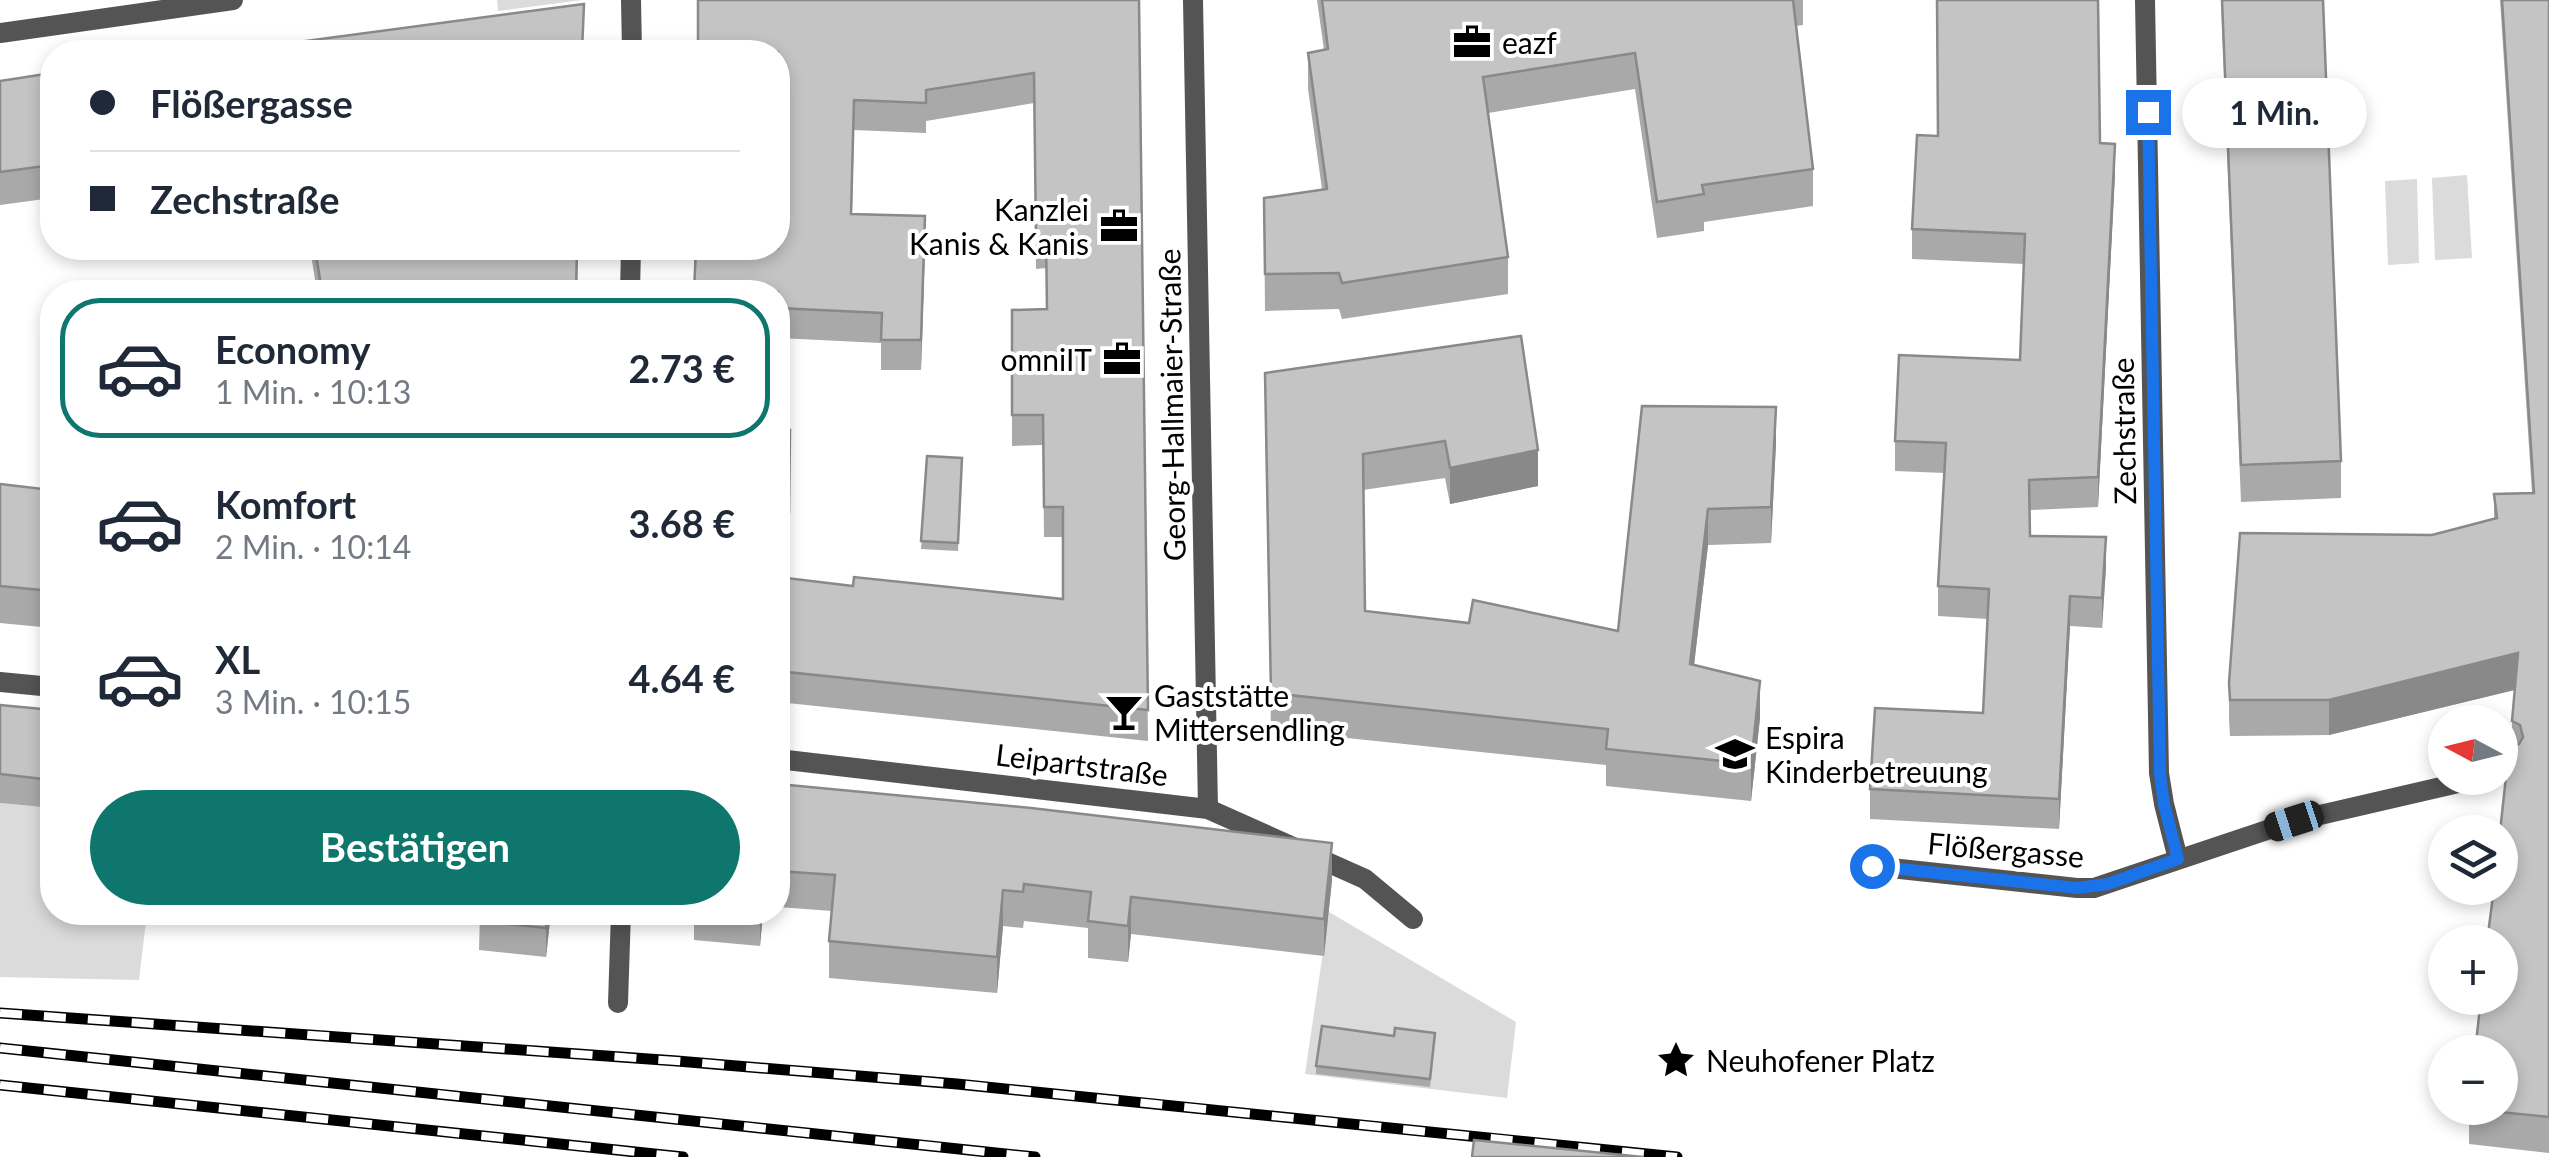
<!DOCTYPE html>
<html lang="de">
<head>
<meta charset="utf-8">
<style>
  :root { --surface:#fff; --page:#f6f6f7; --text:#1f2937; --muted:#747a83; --line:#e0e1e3; --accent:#0f766e }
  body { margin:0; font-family:Lato,sans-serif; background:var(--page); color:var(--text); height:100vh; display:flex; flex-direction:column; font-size:38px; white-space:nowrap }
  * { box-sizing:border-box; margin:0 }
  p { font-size:32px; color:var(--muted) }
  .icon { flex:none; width:55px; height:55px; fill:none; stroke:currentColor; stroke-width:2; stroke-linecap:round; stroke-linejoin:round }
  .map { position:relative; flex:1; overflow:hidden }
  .drawer { position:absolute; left:40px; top:280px; width:750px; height:645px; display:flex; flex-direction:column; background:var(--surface); border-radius:40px; box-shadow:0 5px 15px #0003 }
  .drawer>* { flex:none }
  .banner { position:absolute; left:40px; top:40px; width:750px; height:220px; border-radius:40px; box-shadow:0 5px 15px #0003; display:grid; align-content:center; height:220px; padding:0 50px; background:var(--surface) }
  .needle { width:65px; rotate:277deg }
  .fabs { position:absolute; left:2428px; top:705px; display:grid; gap:20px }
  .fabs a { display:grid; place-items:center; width:90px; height:90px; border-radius:50%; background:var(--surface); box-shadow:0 5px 15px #0003; font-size:50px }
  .end { position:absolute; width:45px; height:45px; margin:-22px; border:12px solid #1a73e8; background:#fff; box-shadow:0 0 0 5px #fff }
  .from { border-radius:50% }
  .bubble { position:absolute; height:70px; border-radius:35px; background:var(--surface); box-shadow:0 5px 15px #0003; font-size:32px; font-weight:700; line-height:70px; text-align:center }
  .car { position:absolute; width:30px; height:60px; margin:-30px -15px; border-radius:12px; box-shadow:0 0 8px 2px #0007; background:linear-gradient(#222 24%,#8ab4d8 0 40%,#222 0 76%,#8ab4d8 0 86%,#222 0) }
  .banner b { display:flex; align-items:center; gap:35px; height:95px; font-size:38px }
  .banner b+b { border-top:2px solid var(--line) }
  .banner i { width:25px; height:25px; background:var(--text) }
  ul { padding:18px 0 0; list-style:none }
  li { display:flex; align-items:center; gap:30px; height:140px; margin:0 20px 15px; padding:0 30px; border:5px solid transparent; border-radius:40px }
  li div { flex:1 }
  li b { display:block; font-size:38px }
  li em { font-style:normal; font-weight:700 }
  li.on { border-color:var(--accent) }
  li>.icon { width:90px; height:90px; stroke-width:1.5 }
  .button { display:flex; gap:20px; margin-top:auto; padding:20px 50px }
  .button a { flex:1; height:115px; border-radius:60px; background:var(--accent); color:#fff; font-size:40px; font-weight:700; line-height:115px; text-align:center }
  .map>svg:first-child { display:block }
  .green { fill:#dbdbdb }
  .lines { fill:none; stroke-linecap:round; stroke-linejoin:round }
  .minor { stroke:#545454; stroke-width:20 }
  .rail-casing { stroke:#000; stroke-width:11 }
  .rail { stroke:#fff; stroke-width:8; stroke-dasharray:22; stroke-linecap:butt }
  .wall { fill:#a9a9a9 }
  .shaded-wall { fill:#898989 }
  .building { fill:#c4c4c4; stroke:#898989; stroke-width:2.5 }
  .route { stroke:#1a73e8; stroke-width:12 }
  .labels { text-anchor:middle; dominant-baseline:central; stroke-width:8; stroke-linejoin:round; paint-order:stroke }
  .poi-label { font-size:30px; fill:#000; stroke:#fff; text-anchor:start }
  .street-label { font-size:30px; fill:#000; stroke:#fff }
</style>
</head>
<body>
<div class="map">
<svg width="2549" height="1157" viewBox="0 0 2549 1157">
  <rect width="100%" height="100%" fill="#fff"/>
  <g class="green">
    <path d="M 497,0 L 582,0 L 498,11 Z"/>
    <path d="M 2467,175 L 2472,258 L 2435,260 L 2432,178 Z"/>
    <path d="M 2417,179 L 2419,263 L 2388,265 L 2385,181 Z"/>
    <path d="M 0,803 L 52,808 L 52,912 L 147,913 L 139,980 L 0,977 Z"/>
    <path d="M 1329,912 L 1516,1022 L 1507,1098 L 1305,1074 Z"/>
  </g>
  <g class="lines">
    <g class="minor">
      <path d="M 631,0 L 632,52"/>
      <path d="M 1193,0 L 1208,809"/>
      <path d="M 2145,0 L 2159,773 L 2164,804 L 2178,859"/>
      <path d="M 0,33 L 233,0"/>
      <path d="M 630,292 L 631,248"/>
      <path d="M 0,682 L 52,687"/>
      <path d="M 778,759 L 1208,809 L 1365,879 L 1413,919"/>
      <path d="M 1872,866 L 2077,888 L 2094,888 L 2294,821 L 2480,778"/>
      <path d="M 618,1003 L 621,912"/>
    </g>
    <g class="rail-casing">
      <g id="rail">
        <path d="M 0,1013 L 677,1061 L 957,1084 L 1677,1157"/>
        <path d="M 0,1048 L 1035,1157"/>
        <path d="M 0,1085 L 683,1157"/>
      </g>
    </g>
    <use href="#rail" class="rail"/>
  </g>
  <g class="wall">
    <path d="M 1139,0 L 1148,741 L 778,702 L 778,569 L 787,578 L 853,586 L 1063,599 L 1063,537 L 1044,537 L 1043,445 L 1012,446 L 1012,310 L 1047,309 L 1046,268 L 1036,269 L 1034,103 L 926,121 L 926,133 L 854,130 L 852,214 L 925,246 L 921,370 L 881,370 L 881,343 L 778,338 L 778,52 Z"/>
    <path d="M 1317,0 L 1803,0 L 1803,25 L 1796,26 L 1813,169 L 1813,206 L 1704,222 L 1704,231 L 1657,238 L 1635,89 L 1488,113 L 1508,257 L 1508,294 L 1342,319 L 1339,309 L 1265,311 L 1264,198 L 1322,189 L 1308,89 L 1308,53 L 1324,50 Z"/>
    <path d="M 2221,0 L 2323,0 L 2341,461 L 2341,498 L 2241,502 Z"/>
    <path d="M 2500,0 L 2549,0 L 2549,1153 L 2469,1144 L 2469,1108 L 2512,748 L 2512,721 L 2515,690 L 2329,735 L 2230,736 L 2229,719 L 2229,683 L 2432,535 L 2494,519 L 2494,494 L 2532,493 Z"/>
    <path d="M 52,73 L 52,198 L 0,205 L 0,81 Z"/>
    <path d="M 2100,143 L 2115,174 L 2098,507 L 2030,510 L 2030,536 L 2106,567 L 2102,628 L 2070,626 L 2059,829 L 1870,819 L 1870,789 L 1983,713 L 1988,619 L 1938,616 L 1938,586 L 1945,473 L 1895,471 L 1895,441 L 2020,360 L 2024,264 L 1912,259 L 1912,229 Z"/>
    <path d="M 310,248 L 578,248 L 577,292 L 317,292 Z"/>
    <path d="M 1521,336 L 1538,486 L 1450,504 L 1445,478 L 1363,490 L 1365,611 L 1469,623 L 1618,631 L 1642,406 L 1776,443 L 1771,543 L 1708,545 L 1694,665 L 1760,718 L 1751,801 L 1606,786 L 1606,765 L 1271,730 L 1265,410 Z"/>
    <path d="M 778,430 L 790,430 L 789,542 L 778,542 Z"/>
    <path d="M 927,456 L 962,458 L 958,551 L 921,549 Z"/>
    <path d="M 0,484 L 52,490 L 52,628 L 0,623 Z"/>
    <path d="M 0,705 L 52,710 L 52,808 L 0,803 Z"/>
    <path d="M 778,784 L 1332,880 L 1324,956 L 1131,934 L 1128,962 L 1088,958 L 1088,928 L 1024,921 L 1023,928 L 1003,926 L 997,993 L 829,978 L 829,941 L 832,911 L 778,907 Z"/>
    <path d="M 480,912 L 551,912 L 546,957 L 479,950 Z"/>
    <path d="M 694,912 L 763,912 L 760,946 L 694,940 Z"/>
    <path d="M 1435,1033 L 1430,1087 L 1316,1074 L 1316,1066 L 1394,1036 Z"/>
  </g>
  <g class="shaded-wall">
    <path d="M 2115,144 L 2115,174 L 2098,507 L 2098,477 Z"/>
    <path d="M 925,216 L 925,246 L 921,370 L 921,340 Z"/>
    <path d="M 1776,407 L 1776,443 L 1771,543 L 1771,507 Z"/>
    <path d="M 1538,450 L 1538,486 L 1450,504 L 1450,468 Z"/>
    <path d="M 1708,509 L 1708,545 L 1690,700 L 1690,664 Z"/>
    <path d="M 2106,537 L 2106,567 L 2102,628 L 2102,598 Z"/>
    <path d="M 2070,596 L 2070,626 L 2059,829 L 2059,799 Z"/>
    <path d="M 2518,653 L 2518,689 L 2329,735 L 2329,700 Z"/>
    <path d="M 1760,681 L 1760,718 L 1751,801 L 1751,764 Z"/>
    <path d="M 1332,843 L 1332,880 L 1324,956 L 1324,919 Z"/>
    <path d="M 1003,890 L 1003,926 L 997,993 L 997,957 Z"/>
    <path d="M 1131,897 L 1131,934 L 1128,962 L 1128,926 Z"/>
    <path d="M 548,912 L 551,912 L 546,957 L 546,928 Z"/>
    <path d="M 760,912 L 763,912 L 760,946 Z"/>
  </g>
  <g class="building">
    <path d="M 698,0 L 1139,0 L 1148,710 L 778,671 L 778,569 L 787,570 L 786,578 L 853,586 L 854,577 L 1063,599 L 1063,507 L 1044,507 L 1043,415 L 1012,415 L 1012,310 L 1047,309 L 1046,238 L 1036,238 L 1034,73 L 926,90 L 926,103 L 854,100 L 851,214 L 925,216 L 921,340 L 881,340 L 882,313 L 778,308 L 778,292 L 694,292 L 696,248 L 778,248 L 778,52 L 698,52 Z"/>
    <path d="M 1322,0 L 1793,0 L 1813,169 L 1702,185 L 1704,194 L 1657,202 L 1635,53 L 1483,77 L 1508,257 L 1342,283 L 1339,273 L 1265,274 L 1264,198 L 1327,189 L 1308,53 L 1328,49 Z"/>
    <path d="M 1937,0 L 2098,0 L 2100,143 L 2115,144 L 2098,477 L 2029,480 L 2030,536 L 2106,537 L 2102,598 L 2070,596 L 2059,799 L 1870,789 L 1875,708 L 1983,713 L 1989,589 L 1938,586 L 1946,443 L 1895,441 L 1899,355 L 2020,360 L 2025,234 L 1912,229 L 1917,135 L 1938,136 Z"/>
    <path d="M 2222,0 L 2323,0 L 2341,461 L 2241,465 Z"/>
    <path d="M 2502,0 L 2549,0 L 2549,1117 L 2469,1109 L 2500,1108 L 2500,1052 L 2475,1052 L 2481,998 L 2500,998 L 2500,942 L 2487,942 L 2494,888 L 2500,888 L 2500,832 L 2509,749 L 2519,744 L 2523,737 L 2520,725 L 2512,721 L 2518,653 L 2329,700 L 2230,700 L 2229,683 L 2240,533 L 2432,535 L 2497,518 L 2494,494 L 2534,493 Z"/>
    <path d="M 584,4 L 582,52 L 284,52 L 283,44 Z"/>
    <path d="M 211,47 L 212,52 L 181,52 Z"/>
    <path d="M 52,73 L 52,165 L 0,172 L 0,81 Z"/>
    <path d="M 315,248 L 577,248 L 576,292 L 322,292 Z"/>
    <path d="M 1521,336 L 1538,450 L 1450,468 L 1445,441 L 1363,454 L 1365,611 L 1469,623 L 1473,600 L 1618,631 L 1642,406 L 1776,407 L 1771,507 L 1708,509 L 1690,664 L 1760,681 L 1751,764 L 1606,749 L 1608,729 L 1271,693 L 1265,373 Z"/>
    <path d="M 778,430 L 790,430 L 789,512 L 778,512 Z"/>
    <path d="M 927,456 L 962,458 L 958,543 L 921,541 Z"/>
    <path d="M 0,484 L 52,490 L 52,591 L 0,586 Z"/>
    <path d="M 0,705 L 52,710 L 52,780 L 0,774 Z"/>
    <path d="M 778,784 L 1031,808 L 1332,843 L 1324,919 L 1131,897 L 1128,926 L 1088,921 L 1091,892 L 1024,884 L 1023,892 L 1003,890 L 997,957 L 829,941 L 835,875 L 778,871 Z"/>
    <path d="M 480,912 L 548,912 L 546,928 L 479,921 Z"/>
    <path d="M 1322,1026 L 1394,1036 L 1395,1028 L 1435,1033 L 1430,1079 L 1316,1066 Z"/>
    <path d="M 1474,1140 L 1643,1157 L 1472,1157 Z"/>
  </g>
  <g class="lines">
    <path class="route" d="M 1872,866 L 2077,888 L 2108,884 L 2178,859 L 2164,804 L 2160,774 L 2148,112"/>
  </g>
  <defs>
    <g id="office-bare" transform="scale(3)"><path d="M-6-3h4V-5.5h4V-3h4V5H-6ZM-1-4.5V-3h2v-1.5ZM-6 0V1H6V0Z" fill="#000" stroke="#fff" stroke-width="2.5" paint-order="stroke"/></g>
    <g id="bar-bare" transform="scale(3)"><path d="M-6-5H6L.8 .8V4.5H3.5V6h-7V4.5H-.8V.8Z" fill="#000" stroke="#fff" stroke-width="2.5" paint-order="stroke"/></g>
    <g id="school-bare" transform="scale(3)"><path d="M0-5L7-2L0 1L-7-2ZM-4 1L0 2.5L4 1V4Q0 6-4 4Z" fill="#000" stroke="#fff" stroke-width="2.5" paint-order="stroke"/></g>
    <g id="sight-bare" transform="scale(3)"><path d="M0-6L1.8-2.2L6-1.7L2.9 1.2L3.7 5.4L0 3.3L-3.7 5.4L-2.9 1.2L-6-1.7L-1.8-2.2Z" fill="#000" stroke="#fff" stroke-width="2.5" paint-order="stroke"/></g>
  </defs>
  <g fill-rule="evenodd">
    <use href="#office-bare" x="1472" y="42"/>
    <use href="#office-bare" x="1119" y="226"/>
    <use href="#office-bare" x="1122" y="359"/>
    <use href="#bar-bare" x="1124" y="712"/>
    <use href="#school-bare" x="1735" y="754"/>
    <use href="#sight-bare" x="1676" y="1060"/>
  </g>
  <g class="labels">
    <g class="poi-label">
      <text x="1502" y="42">eazf</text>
      <text x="1089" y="209" text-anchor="end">Kanzlei<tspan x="1089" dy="34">Kanis &amp; Kanis</tspan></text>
      <text x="1092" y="359" text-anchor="end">omniIT</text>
      <text x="1154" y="695">Gaststätte<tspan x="1154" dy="34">Mittersendling</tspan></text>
      <text x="1765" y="737">Espira<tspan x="1765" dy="34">Kinderbetreuung</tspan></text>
      <text x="1706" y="1060">Neuhofener Platz</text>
    </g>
    <g class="street-label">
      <text transform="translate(1171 405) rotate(-91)">Georg-Hallmaier-Straße</text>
      <text transform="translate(2123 431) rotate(-91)">Zechstraße</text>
      <text transform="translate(1082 764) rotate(7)">Leipartstraße</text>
      <text transform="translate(2006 849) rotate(5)">Flößergasse</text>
    </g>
  </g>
</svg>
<div class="fabs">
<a><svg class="needle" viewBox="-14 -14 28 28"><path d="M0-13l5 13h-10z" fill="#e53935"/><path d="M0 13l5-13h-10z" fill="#747a83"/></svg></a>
<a><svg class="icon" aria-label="layers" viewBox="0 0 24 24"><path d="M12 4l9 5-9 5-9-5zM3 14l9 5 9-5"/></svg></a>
<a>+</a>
<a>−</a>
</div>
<i class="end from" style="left:1872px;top:866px"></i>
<i class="end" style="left:2148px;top:112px"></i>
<div class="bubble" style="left:2182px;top:78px;width:185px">1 Min.</div>
<i class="car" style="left:2294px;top:821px;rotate:252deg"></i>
<div class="banner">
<b><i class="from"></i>Flößergasse</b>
<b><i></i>Zechstraße</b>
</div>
<section class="drawer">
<ul>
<li class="on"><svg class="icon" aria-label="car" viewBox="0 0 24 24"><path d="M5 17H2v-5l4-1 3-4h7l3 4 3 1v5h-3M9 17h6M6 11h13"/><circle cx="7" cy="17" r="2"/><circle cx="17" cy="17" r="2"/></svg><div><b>Economy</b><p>1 Min. · 10:13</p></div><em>2.73 €</em></li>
<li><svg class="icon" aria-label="car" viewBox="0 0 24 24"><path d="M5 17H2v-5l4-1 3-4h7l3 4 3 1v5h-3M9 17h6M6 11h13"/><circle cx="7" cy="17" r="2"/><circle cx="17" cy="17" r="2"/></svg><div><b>Komfort</b><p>2 Min. · 10:14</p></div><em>3.68 €</em></li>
<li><svg class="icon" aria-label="car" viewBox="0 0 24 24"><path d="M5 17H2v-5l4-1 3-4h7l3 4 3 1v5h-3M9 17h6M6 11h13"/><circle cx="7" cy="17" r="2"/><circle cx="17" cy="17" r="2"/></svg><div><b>XL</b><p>3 Min. · 10:15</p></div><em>4.64 €</em></li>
</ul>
<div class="button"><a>Bestätigen</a></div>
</section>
</div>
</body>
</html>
